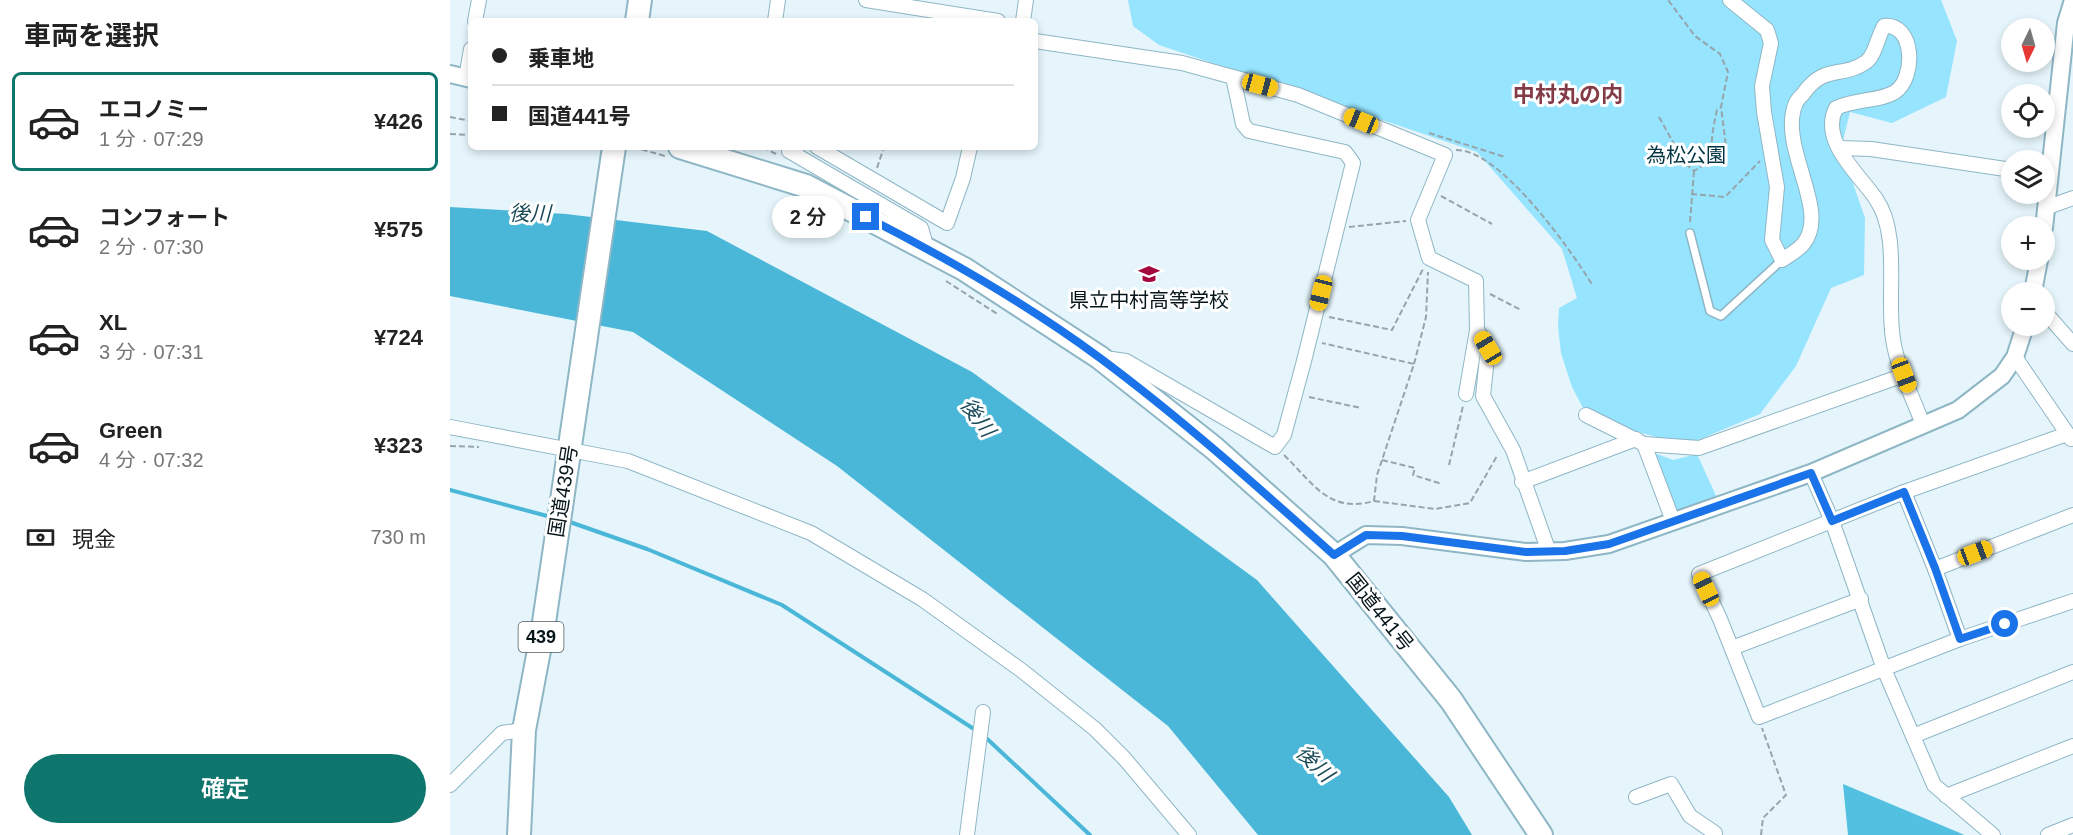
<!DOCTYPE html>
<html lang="ja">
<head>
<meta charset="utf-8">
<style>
  :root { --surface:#fff; --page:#f6f6f6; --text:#222; --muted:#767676; --line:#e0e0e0; --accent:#0f766e }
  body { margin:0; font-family:Helvetica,"Noto Sans JP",sans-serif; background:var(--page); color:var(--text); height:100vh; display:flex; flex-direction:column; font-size:22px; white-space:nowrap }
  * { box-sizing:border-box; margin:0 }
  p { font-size:20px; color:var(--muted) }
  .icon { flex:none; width:33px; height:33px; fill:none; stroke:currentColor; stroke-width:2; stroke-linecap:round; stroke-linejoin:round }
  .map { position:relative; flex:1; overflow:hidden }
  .panel { display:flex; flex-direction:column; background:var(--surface); width:450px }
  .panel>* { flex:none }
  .top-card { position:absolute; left:18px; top:18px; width:570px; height:132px; border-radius:9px; box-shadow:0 3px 9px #0003; display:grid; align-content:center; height:132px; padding:0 24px; background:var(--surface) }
  .needle { width:39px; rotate:185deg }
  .tools { position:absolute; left:1551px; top:18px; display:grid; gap:12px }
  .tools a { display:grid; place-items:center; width:54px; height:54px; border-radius:50%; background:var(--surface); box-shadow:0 3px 9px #0003; font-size:30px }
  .end { position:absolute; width:27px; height:27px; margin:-14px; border:8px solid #1a73e8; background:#fff; box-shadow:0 0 0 3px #fff }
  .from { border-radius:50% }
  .bubble { position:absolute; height:42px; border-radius:21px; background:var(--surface); box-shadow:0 3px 9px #0003; font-size:20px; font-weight:600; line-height:42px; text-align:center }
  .car { position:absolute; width:18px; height:36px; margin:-18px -9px; border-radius:8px; box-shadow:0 0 4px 2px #0007; background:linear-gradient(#f5c518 24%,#345 0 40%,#f5c518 0 76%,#345 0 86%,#f5c518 0) }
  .top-card b { display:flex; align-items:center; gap:21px; height:57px; font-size:22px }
  .top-card b+b { border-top:2px solid var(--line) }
  .top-card i { width:15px; height:15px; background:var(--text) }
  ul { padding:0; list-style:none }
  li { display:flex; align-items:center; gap:18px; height:99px; margin:0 12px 9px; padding:0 12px; border:3px solid transparent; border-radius:9px }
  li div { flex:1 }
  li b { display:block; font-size:22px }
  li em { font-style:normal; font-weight:600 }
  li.current { border-color:var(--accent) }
  li>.icon { width:54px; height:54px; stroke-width:1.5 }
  h2 { padding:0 24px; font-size:27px; line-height:72px }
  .pay { display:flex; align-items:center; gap:15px; height:66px; padding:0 24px; font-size:22px }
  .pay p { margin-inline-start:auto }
  .cta { display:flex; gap:12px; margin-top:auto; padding:12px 24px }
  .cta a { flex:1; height:69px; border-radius:36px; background:var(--accent); color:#fff; font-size:24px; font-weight:600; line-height:69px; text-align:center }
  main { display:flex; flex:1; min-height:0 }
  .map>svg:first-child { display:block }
  .green { fill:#96e4fe }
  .forest { fill:#54c0e1 }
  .water { fill:#4bb7d8 }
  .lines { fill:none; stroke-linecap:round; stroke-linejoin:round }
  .stream { stroke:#4bb7d8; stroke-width:4 }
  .service-casing { stroke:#8eb6c5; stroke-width:10 }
  .minor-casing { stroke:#8eb6c5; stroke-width:16 }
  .tertiary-casing { stroke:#8eb6c5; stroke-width:20 }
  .trunk-casing { stroke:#8eb6c5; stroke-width:26 }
  .path { stroke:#96a5ab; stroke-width:2; stroke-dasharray:6 3; stroke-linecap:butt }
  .service { stroke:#fff; stroke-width:7 }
  .minor { stroke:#fff; stroke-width:14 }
  .tertiary { stroke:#fff; stroke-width:16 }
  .trunk { stroke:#fff; stroke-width:22 }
  .route { stroke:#1a73e8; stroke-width:8 }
  .labels { text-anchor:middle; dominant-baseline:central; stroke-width:6; stroke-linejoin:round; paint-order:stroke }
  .shield { fill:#fff; stroke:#515b5f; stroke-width:1.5 }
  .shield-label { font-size:18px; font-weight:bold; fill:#06151a }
  .park-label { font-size:20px; fill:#003341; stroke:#fff }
  .poi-label { font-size:20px; fill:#06151a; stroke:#fff }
  .street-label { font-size:20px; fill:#06151a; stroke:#fff }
  .water-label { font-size:21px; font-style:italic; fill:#1b4a58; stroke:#fff }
  .quarter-label { font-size:22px; font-weight:bold; fill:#833b47; stroke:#fff }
</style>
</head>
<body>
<main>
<section class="panel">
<h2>車両を選択</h2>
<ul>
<li class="current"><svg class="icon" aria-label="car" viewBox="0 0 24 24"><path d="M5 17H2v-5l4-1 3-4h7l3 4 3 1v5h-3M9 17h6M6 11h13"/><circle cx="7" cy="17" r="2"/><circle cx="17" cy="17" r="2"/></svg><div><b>エコノミー</b><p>1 分 · 07:29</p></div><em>¥426</em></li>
<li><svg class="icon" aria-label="car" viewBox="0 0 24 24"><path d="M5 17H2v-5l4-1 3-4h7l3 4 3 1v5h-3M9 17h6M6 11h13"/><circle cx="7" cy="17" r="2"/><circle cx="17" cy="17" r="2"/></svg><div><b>コンフォート</b><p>2 分 · 07:30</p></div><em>¥575</em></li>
<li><svg class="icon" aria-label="car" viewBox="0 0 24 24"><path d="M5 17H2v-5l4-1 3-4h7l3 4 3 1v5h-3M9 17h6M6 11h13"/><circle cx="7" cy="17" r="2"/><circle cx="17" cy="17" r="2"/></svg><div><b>XL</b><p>3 分 · 07:31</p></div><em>¥724</em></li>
<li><svg class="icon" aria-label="car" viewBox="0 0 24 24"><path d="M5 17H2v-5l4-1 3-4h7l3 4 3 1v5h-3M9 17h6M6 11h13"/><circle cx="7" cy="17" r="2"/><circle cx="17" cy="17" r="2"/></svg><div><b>Green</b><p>4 分 · 07:32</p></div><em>¥323</em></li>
</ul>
<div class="pay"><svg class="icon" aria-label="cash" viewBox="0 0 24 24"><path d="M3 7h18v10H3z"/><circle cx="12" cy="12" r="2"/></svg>現金<p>730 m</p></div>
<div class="cta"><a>確定</a></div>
</section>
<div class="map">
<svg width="1623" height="835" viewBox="0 0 1623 835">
  <rect width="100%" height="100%" fill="#e5f5fb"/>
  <g class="green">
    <path d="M 678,0 L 1491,0 L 1507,41 L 1496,97 L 1442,123 L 1400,112 L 1391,149 L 1415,218 L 1414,275 L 1381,288 L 1346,366 L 1310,414 L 1246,441 L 1225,442 L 1184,431 L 1143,415 L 1133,408 L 1122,387 L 1111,353 L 1108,326 L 1109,308 L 1127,298 L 1112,249 L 1027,152 L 709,45 L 683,26 Z"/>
    <path d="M 1207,454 L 1223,460 L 1247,454 L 1266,496 L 1225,512 L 1203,457 Z"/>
  </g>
  <path class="forest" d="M 1393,784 L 1510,833 L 1514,835 L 1398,835 Z"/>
  <path class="water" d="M 0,207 L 116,214 L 257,231 L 522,372 L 807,580 L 999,797 L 1022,835 L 808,835 L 718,726 L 387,466 L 183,332 L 0,296 Z"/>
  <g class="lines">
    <g class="stream">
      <path d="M 0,490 L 101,517"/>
      <path d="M 117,521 L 197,549 L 332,605 L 527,731"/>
      <path d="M 533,735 L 640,835"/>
    </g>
    <g class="service-casing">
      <path id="service" d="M 1240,233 L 1260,311 L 1271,316 L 1332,260"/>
    </g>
    <g class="minor-casing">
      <g id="minor">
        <path d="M 416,0 L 548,21"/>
        <path d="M 1280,0 L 1317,30 L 1321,43 L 1312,86 L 1314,112 L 1327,187 L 1322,240 L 1332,260 C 1339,255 1349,250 1354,243 C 1380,210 1329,148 1345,105 C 1346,101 1350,97 1353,94 C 1375,63 1392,79 1416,62 C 1425,56 1428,36 1434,26 C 1465,23 1466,78 1445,92 C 1431,101 1404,99 1386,108 C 1369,141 1410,175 1426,199 C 1451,235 1436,297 1443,339 C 1447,368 1463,397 1473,425"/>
        <path d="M 25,21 L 29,0"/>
        <path d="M 325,21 L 328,0"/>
        <path d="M 573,21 L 576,0"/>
        <path d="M 585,41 L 732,63 L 783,77 L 793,124 L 799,131 L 895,152 L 903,163 L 854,361 L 834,435 L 825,447 L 676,361 L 655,358"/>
        <path d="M 783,77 L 848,95 L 995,155 L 968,220 L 979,258 L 1026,281 L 1027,330 L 1016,394"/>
        <path d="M 16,78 L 21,49"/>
        <path d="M 347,147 L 339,151 L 471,228 L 477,249"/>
        <path d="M 367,147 L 497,223 L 513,178 L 520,147"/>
        <path d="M 1389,148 L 1421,149 L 1562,170"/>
        <path d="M 1598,207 L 1623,198"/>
        <path d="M 1594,311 L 1623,344"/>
        <path d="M 1027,330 L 1038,348 L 1033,396 L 1063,450 L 1099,552"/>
        <path d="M 1565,357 L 1621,439"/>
        <path d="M 1136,415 L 1194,444 L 1223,521"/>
        <path d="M 0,427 L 178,461 L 361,533 L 472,599 L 571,670 L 645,729 L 674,758 L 739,835"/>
        <path d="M 1617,434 L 1454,492 L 1249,574 L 1270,619 L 1309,717 L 1510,639 L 1623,601"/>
        <path d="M 1194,444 L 1249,448 L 1454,375"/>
        <path d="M 1361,473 L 1382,521 L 1434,669 L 1484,785 L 1543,835"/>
        <path d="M 1072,482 L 1186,439"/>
        <path d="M 1454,492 L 1485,569 L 1510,639"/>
        <path d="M 1485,569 L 1623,515"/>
        <path d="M 1282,648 L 1411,599"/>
        <path d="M 1463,736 L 1623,672"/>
        <path d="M 0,785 L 52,733 L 74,730"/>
        <path d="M 1496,796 L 1623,746"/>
        <path d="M 1186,797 L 1221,784 L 1240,816 L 1265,833 L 1264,835"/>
        <path d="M 517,835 L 533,712"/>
        <path d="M 1598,835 L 1623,825"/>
      </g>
    </g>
    <g class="tertiary-casing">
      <g id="tertiary">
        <path d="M 0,74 L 21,79"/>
        <path d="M 1594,228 L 1616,23 L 1623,0"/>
        <path d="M 1583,292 L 1589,260"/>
        <path d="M 884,555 L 916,535 L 952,536 L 1076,552 L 1115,551 L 1159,544 L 1361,473 L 1508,410 L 1552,376 L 1565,357 L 1575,326"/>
      </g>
    </g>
    <g class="trunk-casing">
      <g id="trunk">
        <path d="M 187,21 L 190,0"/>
        <path d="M 230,147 L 356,186 L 514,269 L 649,357 L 764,448 L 884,555 L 1001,700 L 1091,835"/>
        <path d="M 69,835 L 74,730 L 93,629 L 164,147"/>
      </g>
    </g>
    <g class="path">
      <path d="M 0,117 L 21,121"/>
      <path d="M 1209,117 L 1234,162 L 1244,171 L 1267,157 L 1276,146 L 1271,107 L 1278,72 L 1270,54 L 1245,36 L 1218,0"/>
      <path d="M 979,133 L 1055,157"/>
      <path d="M 0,134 L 21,135"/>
      <path d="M 183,147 L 215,156"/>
      <path d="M 313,147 L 326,154"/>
      <path d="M 1006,150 C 1050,149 1121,250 1143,286"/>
      <path d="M 1263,160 C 1260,142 1263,128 1267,110 L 1271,107"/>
      <path d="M 427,168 L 434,147"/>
      <path d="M 1241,194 L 1275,197 L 1310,161"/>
      <path d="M 991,196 L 1042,224"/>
      <path d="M 1240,222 L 1244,171"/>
      <path d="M 899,227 L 956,221"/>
      <path d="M 496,281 L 549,315"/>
      <path d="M 1040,294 L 1071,310"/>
      <path d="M 879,317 L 942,330 L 973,269"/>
      <path d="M 964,364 L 976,317 L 978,272"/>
      <path d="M 859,397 L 911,408"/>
      <path d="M 0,446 L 29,447"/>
      <path d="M 834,455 C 863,483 879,514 924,501 L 927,475 L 964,364 L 872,343"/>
      <path d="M 932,460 L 965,468 L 963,475 L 992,484"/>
      <path d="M 999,465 L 1013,406"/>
      <path d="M 924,501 L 985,509 L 1020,503 L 1047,456"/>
      <path d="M 1311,835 L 1313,818 L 1336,795 L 1312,728"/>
    </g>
    <use href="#service" class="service"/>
    <use href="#minor" class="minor"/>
    <use href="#tertiary" class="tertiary"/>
    <use href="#trunk" class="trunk"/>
  </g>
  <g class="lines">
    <path class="route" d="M 416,217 C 497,258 577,304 650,358 C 732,419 808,487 884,555 L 916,535 L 952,536 L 1076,552 L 1115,551 L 1159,544 L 1361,473 L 1382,521 L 1454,492 L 1485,568 L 1510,639 L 1555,624"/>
  </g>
  <defs>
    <g id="school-bare" transform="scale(1.62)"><path d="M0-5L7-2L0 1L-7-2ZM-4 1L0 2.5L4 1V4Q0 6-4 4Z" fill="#a50a3f" stroke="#fff" stroke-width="2.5" paint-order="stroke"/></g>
  </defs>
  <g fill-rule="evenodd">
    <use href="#school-bare" x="699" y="274"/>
  </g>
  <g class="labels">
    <rect class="shield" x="68.5" y="622" width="45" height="30" rx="4.5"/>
    <g class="shield-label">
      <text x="91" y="637">439</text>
    </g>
    <g class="park-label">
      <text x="1236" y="155">為松公園</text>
    </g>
    <g class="poi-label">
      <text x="699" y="300">県立中村高等学校</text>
    </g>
    <g class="street-label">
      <text transform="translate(113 491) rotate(-81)">国道439号</text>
      <text transform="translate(930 612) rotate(51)">国道441号</text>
    </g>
    <g class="water-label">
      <text transform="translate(80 213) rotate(1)">後川</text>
      <text transform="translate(528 417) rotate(54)">後川</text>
      <text transform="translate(865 763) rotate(44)">後川</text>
    </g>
    <g class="quarter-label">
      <text x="1118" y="94">中村丸の内</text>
    </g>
  </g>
</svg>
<div class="tools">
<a><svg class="needle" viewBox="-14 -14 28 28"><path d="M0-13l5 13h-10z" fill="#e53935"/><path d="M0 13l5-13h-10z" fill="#767676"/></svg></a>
<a><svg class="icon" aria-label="locate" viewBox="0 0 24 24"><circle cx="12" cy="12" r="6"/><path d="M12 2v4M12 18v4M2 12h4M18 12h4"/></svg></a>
<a><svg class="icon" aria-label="layers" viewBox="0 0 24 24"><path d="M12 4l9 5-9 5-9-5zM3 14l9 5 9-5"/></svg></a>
<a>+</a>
<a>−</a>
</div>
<i class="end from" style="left:1555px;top:624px"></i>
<i class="end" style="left:416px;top:217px"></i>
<div class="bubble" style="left:322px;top:196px;width:72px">2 分</div>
<i class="car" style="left:810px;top:85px;rotate:105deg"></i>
<i class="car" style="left:911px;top:121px;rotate:292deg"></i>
<i class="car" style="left:871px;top:293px;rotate:194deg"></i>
<i class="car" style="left:1038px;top:348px;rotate:329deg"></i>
<i class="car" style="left:1454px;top:375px;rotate:159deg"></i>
<i class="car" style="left:1525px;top:553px;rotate:69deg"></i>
<i class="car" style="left:1256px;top:589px;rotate:335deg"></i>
<div class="top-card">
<b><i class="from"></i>乗車地</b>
<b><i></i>国道441号</b>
</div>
</div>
</main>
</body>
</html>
